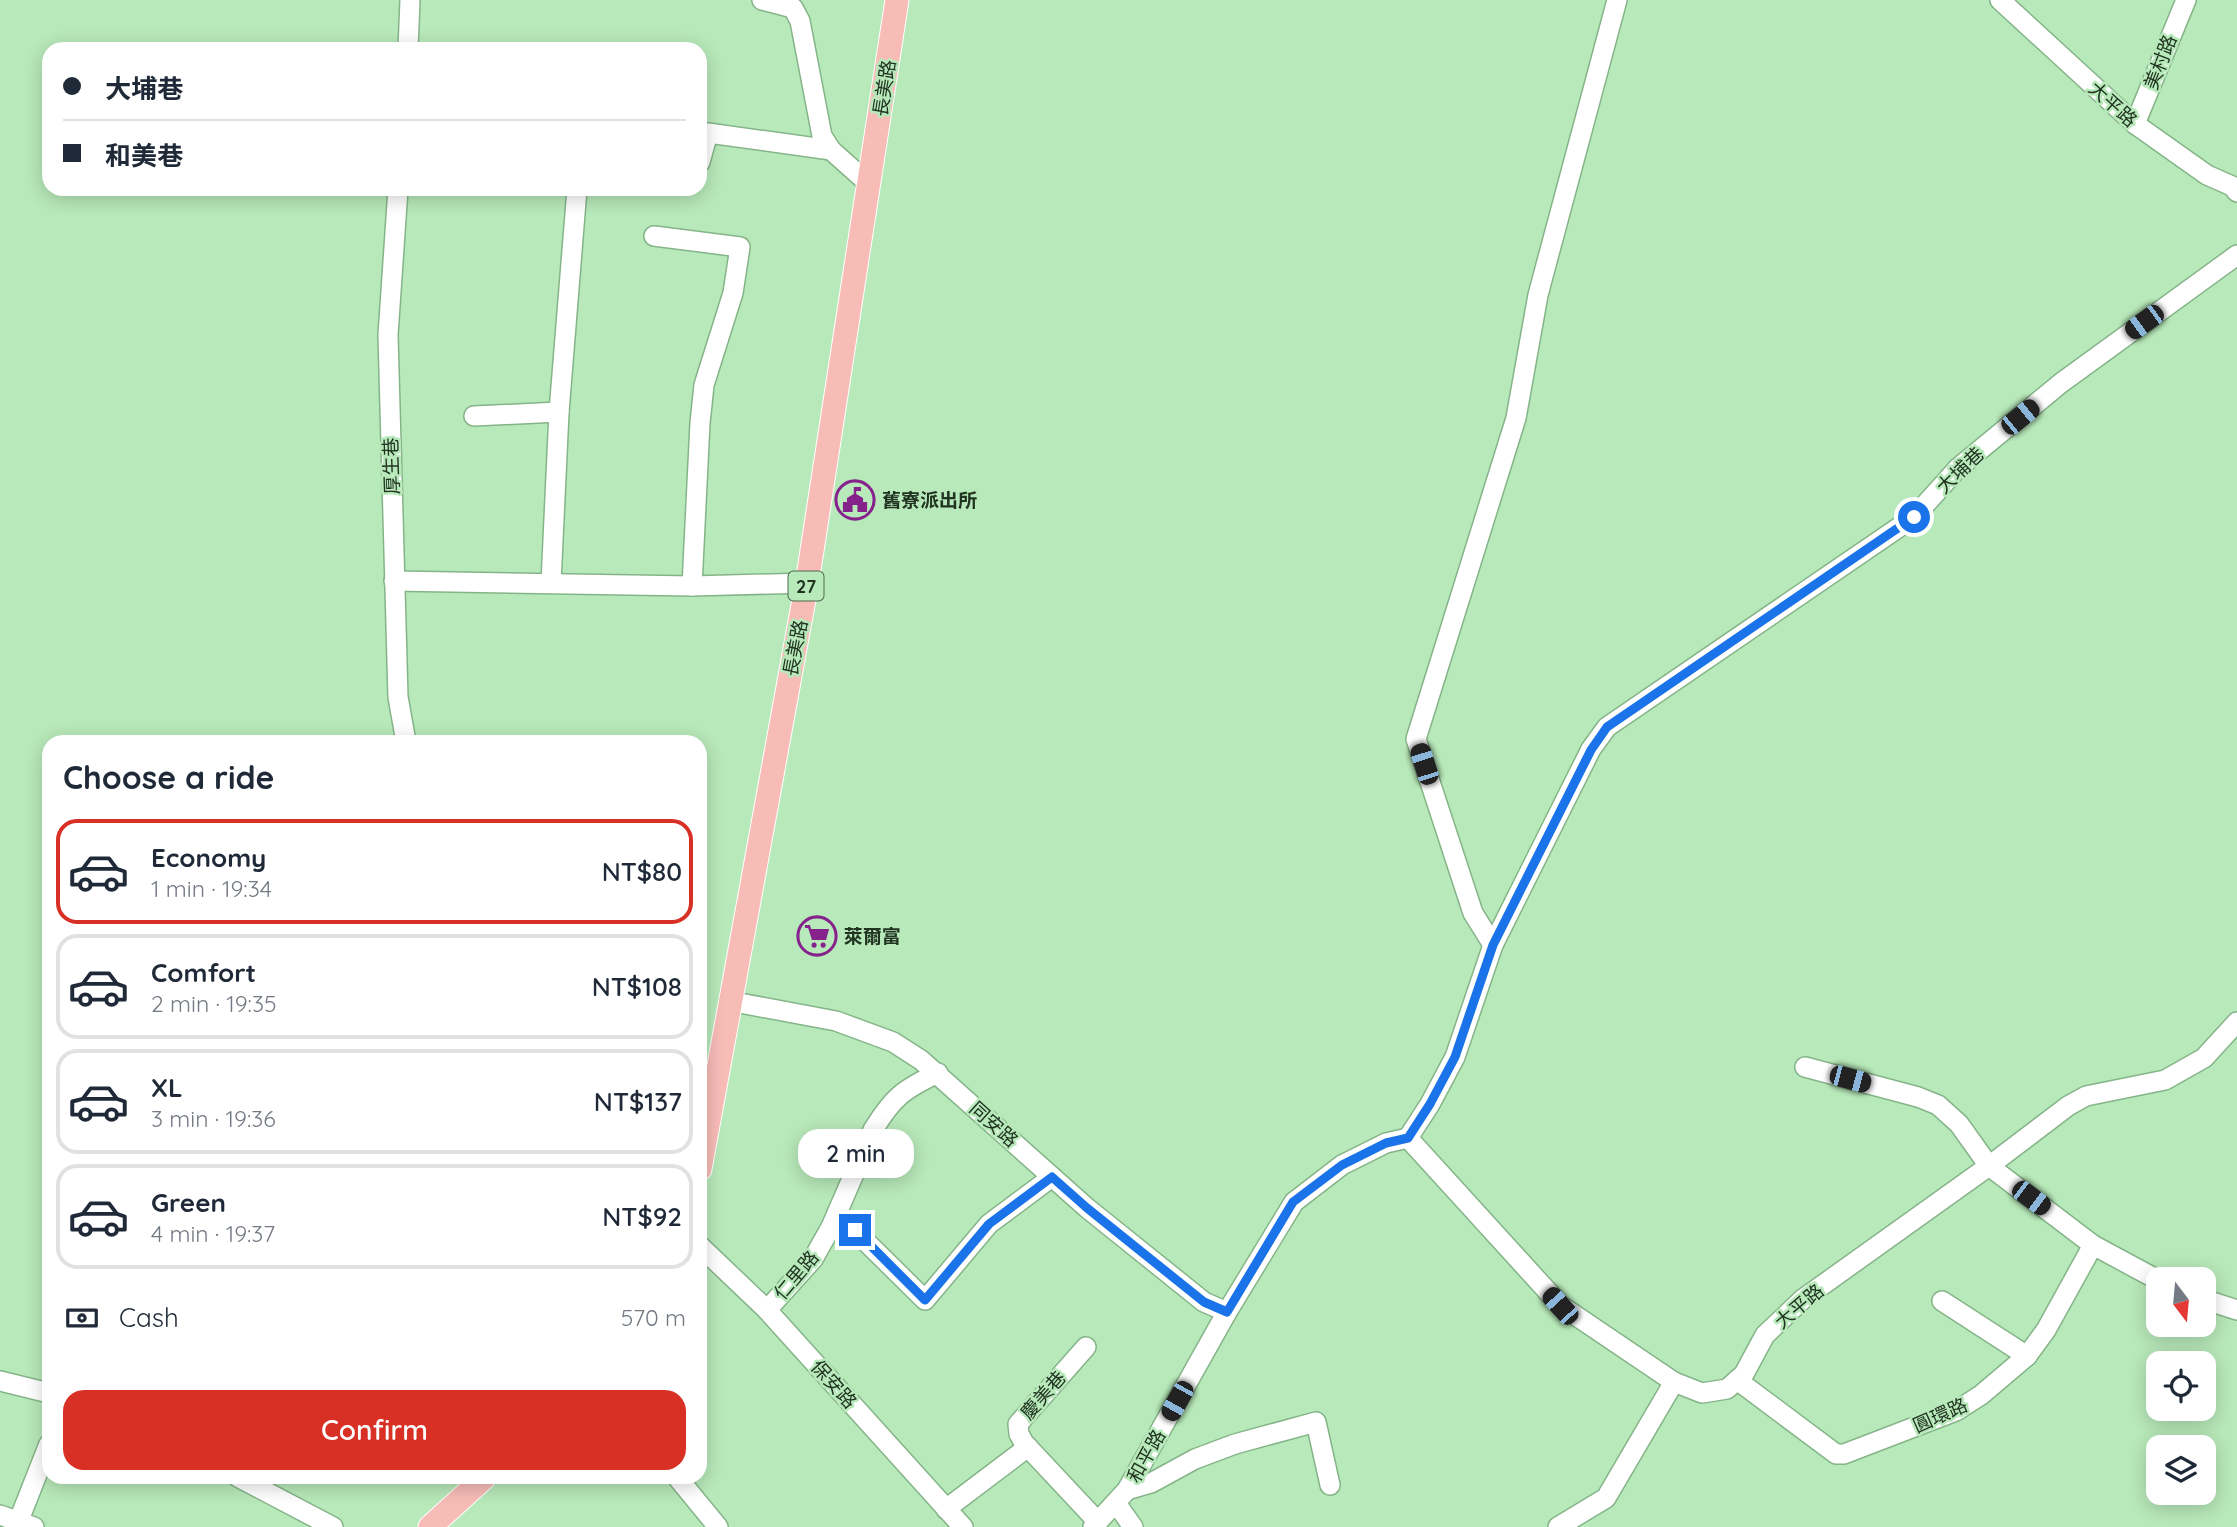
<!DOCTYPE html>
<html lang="en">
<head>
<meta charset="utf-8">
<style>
  :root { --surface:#fff; --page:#f6f6f7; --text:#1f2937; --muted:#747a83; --line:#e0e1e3; --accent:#d93025 }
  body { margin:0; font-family:Quicksand,"Noto Sans TC",sans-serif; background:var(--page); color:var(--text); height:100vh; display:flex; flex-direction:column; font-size:26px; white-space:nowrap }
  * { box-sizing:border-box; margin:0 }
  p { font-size:23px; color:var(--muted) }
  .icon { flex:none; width:38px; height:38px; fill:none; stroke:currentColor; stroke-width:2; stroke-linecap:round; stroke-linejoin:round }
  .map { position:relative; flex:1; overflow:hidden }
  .details { position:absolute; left:42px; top:735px; width:665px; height:749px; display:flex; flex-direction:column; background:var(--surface); border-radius:21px; box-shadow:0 4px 18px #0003 }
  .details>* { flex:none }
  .top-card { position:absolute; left:42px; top:42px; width:665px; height:154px; border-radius:21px; box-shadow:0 4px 18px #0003; display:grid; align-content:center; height:154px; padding:0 21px; background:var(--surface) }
  .needle { width:46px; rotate:164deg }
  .tools { position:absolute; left:2146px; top:1267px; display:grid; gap:14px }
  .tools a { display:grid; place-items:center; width:70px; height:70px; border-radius:14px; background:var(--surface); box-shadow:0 4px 18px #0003; font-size:35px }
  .end { position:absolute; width:32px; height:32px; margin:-16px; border:9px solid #1a73e8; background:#fff; box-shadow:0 0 0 4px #fff }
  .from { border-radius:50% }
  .bubble { position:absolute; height:49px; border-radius:21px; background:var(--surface); box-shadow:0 4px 18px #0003; font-size:23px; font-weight:600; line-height:49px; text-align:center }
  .car { position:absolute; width:21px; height:42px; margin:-21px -10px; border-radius:9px; box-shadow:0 0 5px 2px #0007; background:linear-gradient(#222 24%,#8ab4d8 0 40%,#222 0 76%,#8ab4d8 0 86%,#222 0) }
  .top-card b { display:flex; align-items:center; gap:24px; height:66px; font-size:26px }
  .top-card b+b { border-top:2px solid var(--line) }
  .top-card i { width:18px; height:18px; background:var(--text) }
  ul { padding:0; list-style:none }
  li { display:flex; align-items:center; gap:21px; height:105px; margin:0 14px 10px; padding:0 7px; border:4px solid var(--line); border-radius:21px }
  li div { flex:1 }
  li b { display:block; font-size:26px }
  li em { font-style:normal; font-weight:600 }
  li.current { border-color:var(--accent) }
  li>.icon { width:63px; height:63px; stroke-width:1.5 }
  h2 { padding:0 21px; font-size:32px; line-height:84px }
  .pay { display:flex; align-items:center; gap:18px; height:77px; padding:0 21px; font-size:26px }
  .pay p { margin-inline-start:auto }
  .button { display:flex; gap:14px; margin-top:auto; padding:14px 21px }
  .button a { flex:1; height:80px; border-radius:21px; background:var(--accent); color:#fff; font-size:28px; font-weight:600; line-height:80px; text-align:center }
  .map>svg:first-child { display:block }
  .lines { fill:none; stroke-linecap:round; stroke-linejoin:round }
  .minor-casing { stroke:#85b488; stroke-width:22 }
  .major-casing { stroke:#fff; stroke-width:25 }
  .minor { stroke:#fff; stroke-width:19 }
  .major { stroke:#f8bcb7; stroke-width:23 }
  .route { stroke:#1a73e8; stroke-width:9 }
  .labels { text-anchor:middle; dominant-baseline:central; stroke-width:5; stroke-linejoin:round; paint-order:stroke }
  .shield { fill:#b8e9ba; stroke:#4e6a50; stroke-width:2 }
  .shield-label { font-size:18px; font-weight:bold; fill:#213422 }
  .street-label { font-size:19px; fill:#213422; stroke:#b8e9ba }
  .poi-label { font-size:19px; font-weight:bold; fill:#213422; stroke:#b8e9ba; text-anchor:start }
</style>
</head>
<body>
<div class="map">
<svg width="2237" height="1527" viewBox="0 0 2237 1527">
  <rect width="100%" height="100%" fill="#b8e9ba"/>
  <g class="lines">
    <g class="minor-casing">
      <g id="minor">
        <path d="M 762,0 L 793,8 L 800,21 L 822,136 L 831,150 L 869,184"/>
        <path d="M 2000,0 L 2135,124 L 2207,175 L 2232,186 L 2237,192"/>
        <path d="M 408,49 L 410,0"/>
        <path d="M 2135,124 L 2186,0"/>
        <path d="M 700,162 L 708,133 L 831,150"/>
        <path d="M 398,189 L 388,335 L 398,697 L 406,742"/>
        <path d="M 654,236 L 740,247 L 733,293 L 704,385 L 700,423 L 692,586"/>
        <path d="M 474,416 L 559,412"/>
        <path d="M 394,581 L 692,586 L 807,583"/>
        <path d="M 551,583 L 559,412 L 577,189"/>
        <path d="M 1493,945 L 1473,913 L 1416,739 L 1516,418 L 1538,295 L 1617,0"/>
        <path d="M 729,1001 L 836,1021 L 893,1042 L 921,1060 L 1087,1208 L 1204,1302 L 1227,1312"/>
        <path d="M 1805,1067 L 1918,1097 L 1938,1105 L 1959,1124 L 1989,1166 L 2093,1245 L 2158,1280"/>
        <path d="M 1408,1138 L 1430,1104 L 1455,1057 L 1493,945 L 1591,749 L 1607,727 L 1914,517 L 1958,468 L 2061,383 L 2237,255"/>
        <path d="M 1408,1138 L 1560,1305 L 1674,1382 L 1702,1393 L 1727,1389 L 1744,1374 L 1765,1335 L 1803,1299 L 1989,1166 L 2068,1106 L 2086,1096 L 2165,1080 L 2204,1058 L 2237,1022"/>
        <path d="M 837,1213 L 925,1300 L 989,1224 L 1052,1177"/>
        <path d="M 700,1246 L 767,1310 L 963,1527"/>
        <path d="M 2203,1299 L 2237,1310"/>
        <path d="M 1942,1301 L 2027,1356"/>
        <path d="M 767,1310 L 813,1259 L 831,1227 L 873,1130 C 893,1097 904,1089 938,1073"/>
        <path d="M 1086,1347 L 1018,1424 L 1019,1434 L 1024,1443 L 1098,1522"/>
        <path d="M 1737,1380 L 1836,1454 L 1844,1454 L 1956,1411 L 1981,1395 L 2027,1356 L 2046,1330 L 2093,1245"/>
        <path d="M 0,1381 L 49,1393"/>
        <path d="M 238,1477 L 333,1527"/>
        <path d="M 677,1477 L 718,1527"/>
        <path d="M 1127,1490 L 1151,1483 L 1195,1459 L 1235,1444 L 1316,1422 L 1330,1485"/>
        <path d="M 1116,1503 L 1133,1527"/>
        <path d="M 946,1509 L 1028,1447"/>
        <path d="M 0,1515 L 34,1527"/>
        <path d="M 19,1520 L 49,1444"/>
        <path d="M 1093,1527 L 1127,1490 L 1227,1312 L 1294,1202 L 1342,1165 L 1386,1143 L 1408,1138"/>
        <path d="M 1558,1527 L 1606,1498 L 1674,1382"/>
      </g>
    </g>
    <g class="major-casing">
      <g id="major">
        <path d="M 700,1169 L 807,583 L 897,0"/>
        <path d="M 430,1527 L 485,1477"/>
      </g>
    </g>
    <use href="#minor" class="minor"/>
    <use href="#major" class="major"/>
  </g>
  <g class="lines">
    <path class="route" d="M 855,1230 L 925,1300 L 989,1224 L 1052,1177 L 1087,1208 L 1204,1302 L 1227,1312 L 1293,1202 L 1342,1165 L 1386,1143 L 1408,1138 L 1430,1104 L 1455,1057 L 1493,945 L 1591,750 L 1607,727 L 1914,517"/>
  </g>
  <defs>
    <g id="civic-ring" transform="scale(2.0125)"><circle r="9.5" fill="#b8e9ba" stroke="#86228b" stroke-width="1.5"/><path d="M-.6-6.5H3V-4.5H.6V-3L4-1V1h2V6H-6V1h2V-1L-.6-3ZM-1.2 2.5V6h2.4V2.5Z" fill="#86228b"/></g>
    <g id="supermarket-ring" transform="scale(2.0125)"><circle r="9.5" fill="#b8e9ba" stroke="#86228b" stroke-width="1.5"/><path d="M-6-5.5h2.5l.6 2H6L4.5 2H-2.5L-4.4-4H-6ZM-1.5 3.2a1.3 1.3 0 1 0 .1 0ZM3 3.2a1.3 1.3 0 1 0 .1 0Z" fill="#86228b"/></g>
  </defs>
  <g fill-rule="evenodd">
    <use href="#civic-ring" x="855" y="500"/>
    <use href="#supermarket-ring" x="817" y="936"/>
  </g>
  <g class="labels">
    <rect class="shield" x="788.5" y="571.5" width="35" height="29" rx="5"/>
    <g class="shield-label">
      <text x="806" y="586">27</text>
    </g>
    <g class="street-label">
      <text transform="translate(2160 62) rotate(-69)">美村路</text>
      <text transform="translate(884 88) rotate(-81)">長美路</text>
      <text transform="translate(2113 104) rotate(42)">大平路</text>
      <text transform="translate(391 466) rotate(-92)">厚生巷</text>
      <text transform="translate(1960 470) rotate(-44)">大埔巷</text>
      <text transform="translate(795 648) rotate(-79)">長美路</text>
      <text transform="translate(994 1124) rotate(42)">同安路</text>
      <text transform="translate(796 1275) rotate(-50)">仁里路</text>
      <text transform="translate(1799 1306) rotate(-40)">大平路</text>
      <text transform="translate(834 1384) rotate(48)">保安路</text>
      <text transform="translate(1043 1395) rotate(-49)">慶美巷</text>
      <text transform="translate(1940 1415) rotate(-24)">圓環路</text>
      <text transform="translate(1146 1456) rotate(-61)">和平路</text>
    </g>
    <g class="poi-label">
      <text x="882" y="500">舊寮派出所</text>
      <text x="844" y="936">萊爾富</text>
    </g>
  </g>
</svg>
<div class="tools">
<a><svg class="needle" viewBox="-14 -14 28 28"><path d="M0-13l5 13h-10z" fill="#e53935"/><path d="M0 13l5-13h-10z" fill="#747a83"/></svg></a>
<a><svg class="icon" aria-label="locate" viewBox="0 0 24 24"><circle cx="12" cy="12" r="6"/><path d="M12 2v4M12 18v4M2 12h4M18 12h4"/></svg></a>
<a><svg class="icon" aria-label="layers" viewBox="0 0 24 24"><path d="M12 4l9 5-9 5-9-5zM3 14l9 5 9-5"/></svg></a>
</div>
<i class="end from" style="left:1914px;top:517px"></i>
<i class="end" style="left:855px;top:1230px"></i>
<div class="bubble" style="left:798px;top:1129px;width:116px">2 min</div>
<i class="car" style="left:2144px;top:322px;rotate:234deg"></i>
<i class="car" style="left:2020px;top:417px;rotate:51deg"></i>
<i class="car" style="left:1424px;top:764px;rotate:342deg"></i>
<i class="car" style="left:1850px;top:1079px;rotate:105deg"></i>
<i class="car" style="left:2031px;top:1198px;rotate:127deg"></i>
<i class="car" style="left:1560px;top:1306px;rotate:318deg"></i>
<i class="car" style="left:1177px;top:1401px;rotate:209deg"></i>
<div class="top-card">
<b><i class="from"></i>大埔巷</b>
<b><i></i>和美巷</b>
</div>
<section class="details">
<h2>Choose a ride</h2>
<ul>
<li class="current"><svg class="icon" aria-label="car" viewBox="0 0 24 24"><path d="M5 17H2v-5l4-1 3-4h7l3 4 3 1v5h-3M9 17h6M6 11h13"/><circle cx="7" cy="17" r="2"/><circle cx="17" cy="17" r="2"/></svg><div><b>Economy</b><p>1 min · 19:34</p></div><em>NT$80</em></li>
<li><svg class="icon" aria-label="car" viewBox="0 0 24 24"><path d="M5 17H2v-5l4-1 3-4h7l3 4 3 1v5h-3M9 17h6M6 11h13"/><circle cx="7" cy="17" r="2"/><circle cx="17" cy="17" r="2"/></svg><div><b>Comfort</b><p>2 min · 19:35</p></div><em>NT$108</em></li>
<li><svg class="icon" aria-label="car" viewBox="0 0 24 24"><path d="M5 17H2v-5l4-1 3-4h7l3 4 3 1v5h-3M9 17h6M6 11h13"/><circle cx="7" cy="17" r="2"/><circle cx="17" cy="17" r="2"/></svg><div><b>XL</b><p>3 min · 19:36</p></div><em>NT$137</em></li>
<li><svg class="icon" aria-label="car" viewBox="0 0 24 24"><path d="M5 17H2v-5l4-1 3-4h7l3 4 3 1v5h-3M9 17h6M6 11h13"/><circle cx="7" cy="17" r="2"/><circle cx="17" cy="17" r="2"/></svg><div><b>Green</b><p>4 min · 19:37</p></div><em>NT$92</em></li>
</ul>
<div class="pay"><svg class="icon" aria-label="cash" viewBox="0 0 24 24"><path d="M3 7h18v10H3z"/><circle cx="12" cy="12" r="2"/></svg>Cash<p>570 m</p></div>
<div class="button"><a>Confirm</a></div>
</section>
</div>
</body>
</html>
